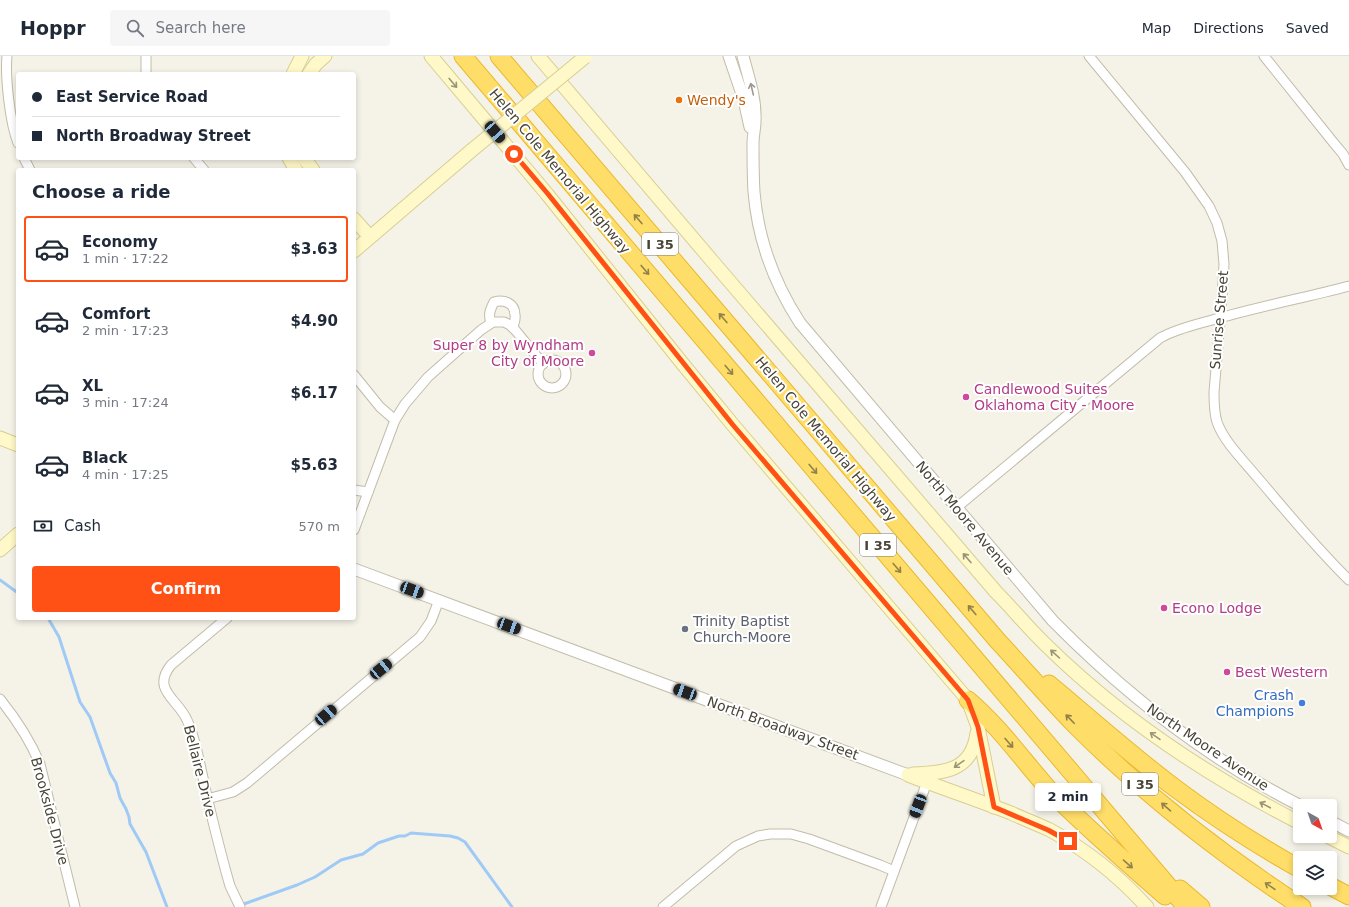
<!DOCTYPE html>
<html lang="en">
<head>
<meta charset="utf-8">
<style>
  :root { --surface:#fff; --page:#f6f6f7; --text:#1f2937; --muted:#747a83; --line:#e0e1e3; --accent:#ff5115 }
  body { margin:0; font-family:"DejaVu Sans",sans-serif; background:var(--page); color:var(--text); height:100vh; display:flex; flex-direction:column; font-size:15px; white-space:nowrap }
  * { box-sizing:border-box; margin:0 }
  p { font-size:13px; color:var(--muted) }
  .icon { flex:none; width:22px; height:22px; fill:none; stroke:currentColor; stroke-width:2; stroke-linecap:round; stroke-linejoin:round }
  .map { position:relative; flex:1; overflow:hidden }
  .panel { position:absolute; left:16px; top:112px; width:340px; height:452px; display:flex; flex-direction:column; background:var(--surface); border-radius:4px; box-shadow:0 2px 6px #0003 }
  .panel>* { flex:none }
  .hud { position:absolute; left:16px; top:16px; width:340px; height:88px; border-radius:4px; box-shadow:0 2px 6px #0003; display:grid; align-content:center; height:88px; padding:0 16px; background:var(--surface) }
  .needle { width:26px; rotate:140deg }
  .buttons { position:absolute; left:1293px; top:743px; display:grid; gap:8px }
  .buttons a { display:grid; place-items:center; width:44px; height:44px; border-radius:4px; background:var(--surface); box-shadow:0 2px 6px #0003; font-size:20px }
  .end { position:absolute; width:18px; height:18px; margin:-9px; border:5px solid #ff5115; background:#fff; box-shadow:0 0 0 2px #fff }
  .from { border-radius:50% }
  .bubble { position:absolute; height:28px; border-radius:4px; background:var(--surface); box-shadow:0 2px 6px #0003; font-size:13px; font-weight:700; line-height:28px; text-align:center }
  .car { position:absolute; width:12px; height:24px; margin:-12px -6px; border-radius:5px; box-shadow:0 0 3px 1px #0007; background:linear-gradient(#222 24%,#8ab4d8 0 40%,#222 0 76%,#8ab4d8 0 86%,#222 0) }
  .hud b { display:flex; align-items:center; gap:14px; height:38px; font-size:15px }
  .hud b+b { border-top:1px solid var(--line) }
  .hud i { width:10px; height:10px; background:var(--text) }
  ul { padding:0; list-style:none }
  li { display:flex; align-items:center; gap:12px; height:66px; margin:0 8px 6px; padding:0 8px; border:2px solid transparent; border-radius:4px }
  li div { flex:1 }
  li b { display:block; font-size:15px }
  li em { font-style:normal; font-weight:700 }
  li.selected { border-color:var(--accent) }
  li>.icon { width:36px; height:36px; stroke-width:1.5 }
  h2 { padding:0 16px; font-size:18px; line-height:48px }
  .pay { display:flex; align-items:center; gap:10px; height:44px; padding:0 16px; font-size:15px }
  .pay p { margin-inline-start:auto }
  .primary-button { display:flex; gap:8px; margin-top:auto; padding:8px 16px }
  .primary-button a { flex:1; height:46px; border-radius:4px; background:var(--accent); color:#fff; font-size:16px; font-weight:700; line-height:46px; text-align:center }
  header { display:flex; align-items:center; gap:24px; box-sizing:border-box; height:56px; padding:0 20px; background:var(--surface); border-bottom:1px solid var(--line) }
  header strong { font-size:19px }
  nav { display:flex; gap:22px; margin-inline-start:auto; font-size:14px }
  .search { width:280px; height:36px; background:var(--page); display:flex; align-items:center; gap:10px; box-sizing:border-box; padding:0 14px; border-radius:4px; color:var(--muted); font-size:15px }
  .map>svg:first-child { display:block }
  .lines { fill:none; stroke-linecap:round; stroke-linejoin:round }
  .stream { stroke:#a0caf6; stroke-width:3 }
  .minor-casing { stroke:#c2bca9; stroke-width:11 }
  .tertiary-casing { stroke:#c2bca9; stroke-width:13 }
  .secondary-casing { stroke:#d9ce94; stroke-width:15 }
  .motorway-casing { stroke:#eab92d; stroke-width:19 }
  .minor { stroke:#fff; stroke-width:9 }
  .tertiary { stroke:#fff; stroke-width:11 }
  .secondary { stroke:#fff8c8; stroke-width:13 }
  .motorway { stroke:#ffdd69; stroke-width:17 }
  .secondary-bridge-casing { stroke:#d9ce94; stroke-width:15; stroke-linecap:butt }
  .secondary-bridge { stroke:#fff8c8; stroke-width:13 }
  .oneway { stroke:#9b9578 }
  .oneway2 { stroke:#9b9890 }
  .oneway3 { stroke:#92814a }
  .route { stroke:#ff5115; stroke-width:5 }
  .food-dot { fill:#e8710a; stroke:#fff; stroke-width:1.5 }
  .hotel-dot { fill:#d1479c; stroke:#fff; stroke-width:1.5 }
  .worship-dot { fill:#6b7280; stroke:#fff; stroke-width:1.5 }
  .shop-dot { fill:#3f7fe0; stroke:#fff; stroke-width:1.5 }
  .labels { text-anchor:middle; dominant-baseline:central; stroke-width:4; stroke-linejoin:round; paint-order:stroke }
  .shield { fill:#fff; stroke:#807c72; stroke-width:1 }
  .shield-label { font-size:13px; font-weight:bold; fill:#494436 }
  .food-label { font-size:14px; fill:#c56008; stroke:#fff; text-anchor:start }
  .street-label { font-size:14px; fill:#494436; stroke:#fff }
  .hotel-label { font-size:14px; fill:#b23c85; stroke:#fff; text-anchor:start }
  .worship-label { font-size:14px; fill:#5b616d; stroke:#fff; text-anchor:start }
  .shop-label { font-size:14px; fill:#366cbe; stroke:#fff; text-anchor:end }
</style>
</head>
<body>
<header>
<strong>Hoppr</strong>
<div class="search"><svg class="icon" aria-label="search" viewBox="0 0 24 24"><circle cx="10" cy="10" r="6"/><path d="M15 15l6 6"/></svg>Search here</div>
<nav><a>Map</a><a>Directions</a><a>Saved</a></nav>
</header>
<div class="map">
<svg width="1349" height="851" viewBox="0 0 1349 851">
  <rect width="100%" height="100%" fill="#f5f3e8"/>
  <g class="lines">
    <g class="stream">
      <path d="M 0,524 L 18,537"/>
      <path d="M 48,562 L 59,581 L 80,646 L 90,661 L 110,717 L 116,727 L 120,742 L 126,753 L 129,761 L 130,768 L 146,796 L 167,851"/>
      <path d="M 241,849 L 297,829 L 315,821 L 341,804 L 363,798 L 378,787 L 399,780 L 405,780 L 411,777 L 450,780 L 458,782 L 465,786 L 512,851"/>
    </g>
    <g class="minor-casing">
      <g id="minor">
        <path d="M 7,0 C 5,21 10,67 18,87"/>
        <path d="M 1089,0 L 1185,116 L 1209,150 L 1217,167 L 1222,185 L 1224,208 L 1222,242 L 1214,336 C 1214,346 1214,357 1217,366 C 1224,386 1244,405 1257,421 C 1287,456 1316,492 1349,524"/>
        <path d="M 1264,0 L 1333,86 L 1343,98 L 1349,109"/>
        <path d="M 146,18 L 146,0"/>
        <path d="M 24,102 L 30,114"/>
        <path d="M 194,102 L 204,114"/>
        <path d="M 491,267 C 488,258 490,254 494,246 C 504,243 515,247 515,259 C 516,263 514,267 513,271"/>
        <circle cx="552" cy="318" r="14"/>
        <path d="M 354,319 L 380,351 L 395,364"/>
        <path d="M 354,434 L 368,436"/>
        <path d="M 956,452 L 1160,282 C 1176,273 1194,269 1212,264 C 1257,251 1303,242 1349,230"/>
        <path d="M 354,474 L 395,364 L 405,348 L 428,321 L 481,274 L 493,266 L 504,266 L 510,269 L 516,275 L 543,308"/>
        <path d="M 227,562 L 171,609 C 151,634 178,643 187,664 C 196,683 199,706 204,726 C 210,756 218,786 226,816 L 230,830 L 240,851"/>
        <path d="M 0,643 C 16,663 30,684 40,708 L 75,851"/>
        <path d="M 207,743 L 233,736 L 247,727 L 420,581 L 431,565 L 439,544"/>
        <path d="M 663,851 L 736,790 L 758,780 L 770,778 L 791,778 L 809,783 L 880,809 L 894,815"/>
        <path d="M 881,851 L 927,726"/>
      </g>
    </g>
    <g class="tertiary-casing">
      <g id="tertiary">
        <path d="M 729,0 L 744,44 L 750,71"/>
        <path d="M 743,0 C 748,20 755,39 755,59 C 756,69 753,78 753,87 C 753,103 753,120 754,136 C 758,184 774,227 800,267 L 1053,565 C 1126,639 1208,703 1301,750"/>
        <path d="M 354,513 L 908,719"/>
        <path d="M 1330,765 L 1349,775"/>
      </g>
    </g>
    <g class="secondary-casing">
      <g id="secondary">
        <path d="M 431,0 L 547,138 L 682,307 L 733,369 L 968,644 L 978,671 L 994,751"/>
        <path d="M 538,0 L 713,206 L 996,536 C 1013,553 1028,572 1046,589 C 1121,663 1206,719 1300,767"/>
        <path d="M 293,18 L 302,0"/>
        <path d="M 309,18 L 316,8 L 325,0"/>
        <path d="M 289,102 L 296,114"/>
        <path d="M 304,102 L 313,114"/>
        <path d="M 354,163 L 370,181"/>
        <path d="M 354,195 L 472,94"/>
        <path d="M 0,382 L 18,389"/>
        <path d="M 0,494 L 18,478"/>
        <path d="M 913,718 C 944,717 972,715 977,677"/>
        <path d="M 908,719 C 942,732 977,744 1011,757 C 1024,763 1037,768 1050,774 C 1086,794 1119,820 1147,851"/>
        <path d="M 1327,780 L 1349,791"/>
      </g>
    </g>
    <g class="motorway-casing">
      <g id="motorway">
        <path d="M 463,0 L 1186,851"/>
        <path d="M 499,0 L 997,584 C 1023,612 1048,641 1075,669 C 1144,738 1221,798 1302,851"/>
        <path d="M 1049,628 C 1091,663 1132,700 1175,732 C 1215,762 1257,789 1300,813"/>
        <path d="M 968,644 C 1000,671 1024,706 1052,737 C 1088,773 1126,806 1165,840"/>
        <path d="M 1330,830 L 1349,840"/>
        <path d="M 1180,833 L 1201,851"/>
      </g>
    </g>
    <use href="#minor" class="minor"/>
    <use href="#tertiary" class="tertiary"/>
    <use href="#secondary" class="secondary"/>
    <use href="#motorway" class="motorway"/>
    <g class="secondary-bridge-casing">
      <path id="secondary-bridge" d="M 472,94 L 585,1"/>
    </g>
    <use href="#secondary-bridge" class="secondary-bridge"/>
  </g>
  <defs><path id="oneway-shaft" d="M-6 0H5M1.5-3L5.5 0L1.5 3" fill="none" stroke-width="1.6" stroke-linecap="round" stroke-linejoin="round"/></defs>
  <g class="oneway">
    <use href="#oneway-shaft" transform="translate(453 27) rotate(50)"/>
    <use href="#oneway-shaft" transform="translate(967 502) rotate(-131)"/>
    <use href="#oneway-shaft" transform="translate(1055 598) rotate(-138)"/>
    <use href="#oneway-shaft" transform="translate(1155 680) rotate(-145)"/>
    <use href="#oneway-shaft" transform="translate(959 708) rotate(145)"/>
    <use href="#oneway-shaft" transform="translate(1265 749) rotate(-152)"/>
  </g>
  <use class="oneway2" href="#oneway-shaft" transform="translate(752 33) rotate(-103)"/>
  <g class="oneway3">
    <use href="#oneway-shaft" transform="translate(638 163) rotate(-131)"/>
    <use href="#oneway-shaft" transform="translate(645 214) rotate(50)"/>
    <use href="#oneway-shaft" transform="translate(723 262) rotate(-131)"/>
    <use href="#oneway-shaft" transform="translate(729 314) rotate(50)"/>
    <use href="#oneway-shaft" transform="translate(813 413) rotate(50)"/>
    <use href="#oneway-shaft" transform="translate(897 512) rotate(50)"/>
    <use href="#oneway-shaft" transform="translate(972 554) rotate(-130)"/>
    <use href="#oneway-shaft" transform="translate(1070 663) rotate(-134)"/>
    <use href="#oneway-shaft" transform="translate(1009 687) rotate(49)"/>
    <use href="#oneway-shaft" transform="translate(1166 751) rotate(-139)"/>
    <use href="#oneway-shaft" transform="translate(1128 808) rotate(41)"/>
    <use href="#oneway-shaft" transform="translate(1270 830) rotate(-146)"/>
  </g>
  <g class="lines">
    <path class="route" d="M 514,98 L 548,138 L 733,369 L 968,644 L 978,671 L 994,751 L 1048,774 L 1068,785"/>
  </g>
  <circle class="food-dot" cx="679" cy="44" r="4"/>
  <g class="hotel-dot">
    <circle cx="592" cy="297" r="4"/>
    <circle cx="966" cy="341" r="4"/>
    <circle cx="1164" cy="552" r="4"/>
    <circle cx="1227" cy="616" r="4"/>
  </g>
  <circle class="worship-dot" cx="685" cy="573" r="4"/>
  <circle class="shop-dot" cx="1302" cy="647" r="4"/>
  <g class="labels">
    <g class="shield">
      <rect x="642" y="177" width="36" height="22" rx="3"/>
      <rect x="860" y="478" width="36" height="22" rx="3"/>
      <rect x="1122" y="717" width="36" height="22" rx="3"/>
    </g>
    <g class="shield-label">
      <text x="660" y="188">I 35</text>
      <text x="878" y="489">I 35</text>
      <text x="1140" y="728">I 35</text>
    </g>
    <g class="food-label">
      <text x="687" y="44">Wendy's</text>
    </g>
    <g class="street-label">
      <text transform="translate(560 115) rotate(50)">Helen Cole Memorial Highway</text>
      <text transform="translate(1219 264) rotate(-85)">Sunrise Street</text>
      <text transform="translate(826 383) rotate(50)">Helen Cole Memorial Highway</text>
      <text transform="translate(965 462) rotate(50)">North Moore Avenue</text>
      <text transform="translate(783 672) rotate(20)">North Broadway Street</text>
      <text transform="translate(1208 691) rotate(34)">North Moore Avenue</text>
      <text transform="translate(200 715) rotate(76)">Bellaire Drive</text>
      <text transform="translate(50 755) rotate(75)">Brookside Drive</text>
    </g>
    <g class="hotel-label">
      <text x="584" y="289" text-anchor="end">Super 8 by Wyndham<tspan x="584" dy="16">City of Moore</tspan></text>
      <text x="974" y="333">Candlewood Suites<tspan x="974" dy="16">Oklahoma City - Moore</tspan></text>
      <text x="1172" y="552">Econo Lodge</text>
      <text x="1235" y="616">Best Western</text>
    </g>
    <g class="worship-label">
      <text x="693" y="565">Trinity Baptist<tspan x="693" dy="16">Church-Moore</tspan></text>
    </g>
    <g class="shop-label">
      <text x="1294" y="639">Crash<tspan x="1294" dy="16">Champions</tspan></text>
    </g>
  </g>
</svg>
<div class="buttons">
<a><svg class="needle" viewBox="-14 -14 28 28"><path d="M0-13l5 13h-10z" fill="#e53935"/><path d="M0 13l5-13h-10z" fill="#747a83"/></svg></a>
<a><svg class="icon" aria-label="layers" viewBox="0 0 24 24"><path d="M12 4l9 5-9 5-9-5zM3 14l9 5 9-5"/></svg></a>
</div>
<i class="end from" style="left:514px;top:98px"></i>
<i class="end" style="left:1068px;top:785px"></i>
<div class="bubble" style="left:1035px;top:727px;width:66px">2 min</div>
<i class="car" style="left:495px;top:76px;rotate:139deg"></i>
<i class="car" style="left:412px;top:534px;rotate:110deg"></i>
<i class="car" style="left:509px;top:570px;rotate:110deg"></i>
<i class="car" style="left:381px;top:613px;rotate:51deg"></i>
<i class="car" style="left:685px;top:636px;rotate:290deg"></i>
<i class="car" style="left:326px;top:659px;rotate:49deg"></i>
<i class="car" style="left:918px;top:750px;rotate:201deg"></i>
<div class="hud">
<b><i class="from"></i>East Service Road</b>
<b><i></i>North Broadway Street</b>
</div>
<section class="panel">
<h2>Choose a ride</h2>
<ul>
<li class="selected"><svg class="icon" aria-label="car" viewBox="0 0 24 24"><path d="M5 17H2v-5l4-1 3-4h7l3 4 3 1v5h-3M9 17h6M6 11h13"/><circle cx="7" cy="17" r="2"/><circle cx="17" cy="17" r="2"/></svg><div><b>Economy</b><p>1 min · 17:22</p></div><em>$3.63</em></li>
<li><svg class="icon" aria-label="car" viewBox="0 0 24 24"><path d="M5 17H2v-5l4-1 3-4h7l3 4 3 1v5h-3M9 17h6M6 11h13"/><circle cx="7" cy="17" r="2"/><circle cx="17" cy="17" r="2"/></svg><div><b>Comfort</b><p>2 min · 17:23</p></div><em>$4.90</em></li>
<li><svg class="icon" aria-label="car" viewBox="0 0 24 24"><path d="M5 17H2v-5l4-1 3-4h7l3 4 3 1v5h-3M9 17h6M6 11h13"/><circle cx="7" cy="17" r="2"/><circle cx="17" cy="17" r="2"/></svg><div><b>XL</b><p>3 min · 17:24</p></div><em>$6.17</em></li>
<li><svg class="icon" aria-label="car" viewBox="0 0 24 24"><path d="M5 17H2v-5l4-1 3-4h7l3 4 3 1v5h-3M9 17h6M6 11h13"/><circle cx="7" cy="17" r="2"/><circle cx="17" cy="17" r="2"/></svg><div><b>Black</b><p>4 min · 17:25</p></div><em>$5.63</em></li>
</ul>
<div class="pay"><svg class="icon" aria-label="cash" viewBox="0 0 24 24"><path d="M3 7h18v10H3z"/><circle cx="12" cy="12" r="2"/></svg>Cash<p>570 m</p></div>
<div class="primary-button"><a>Confirm</a></div>
</section>
</div>
</body>
</html>
